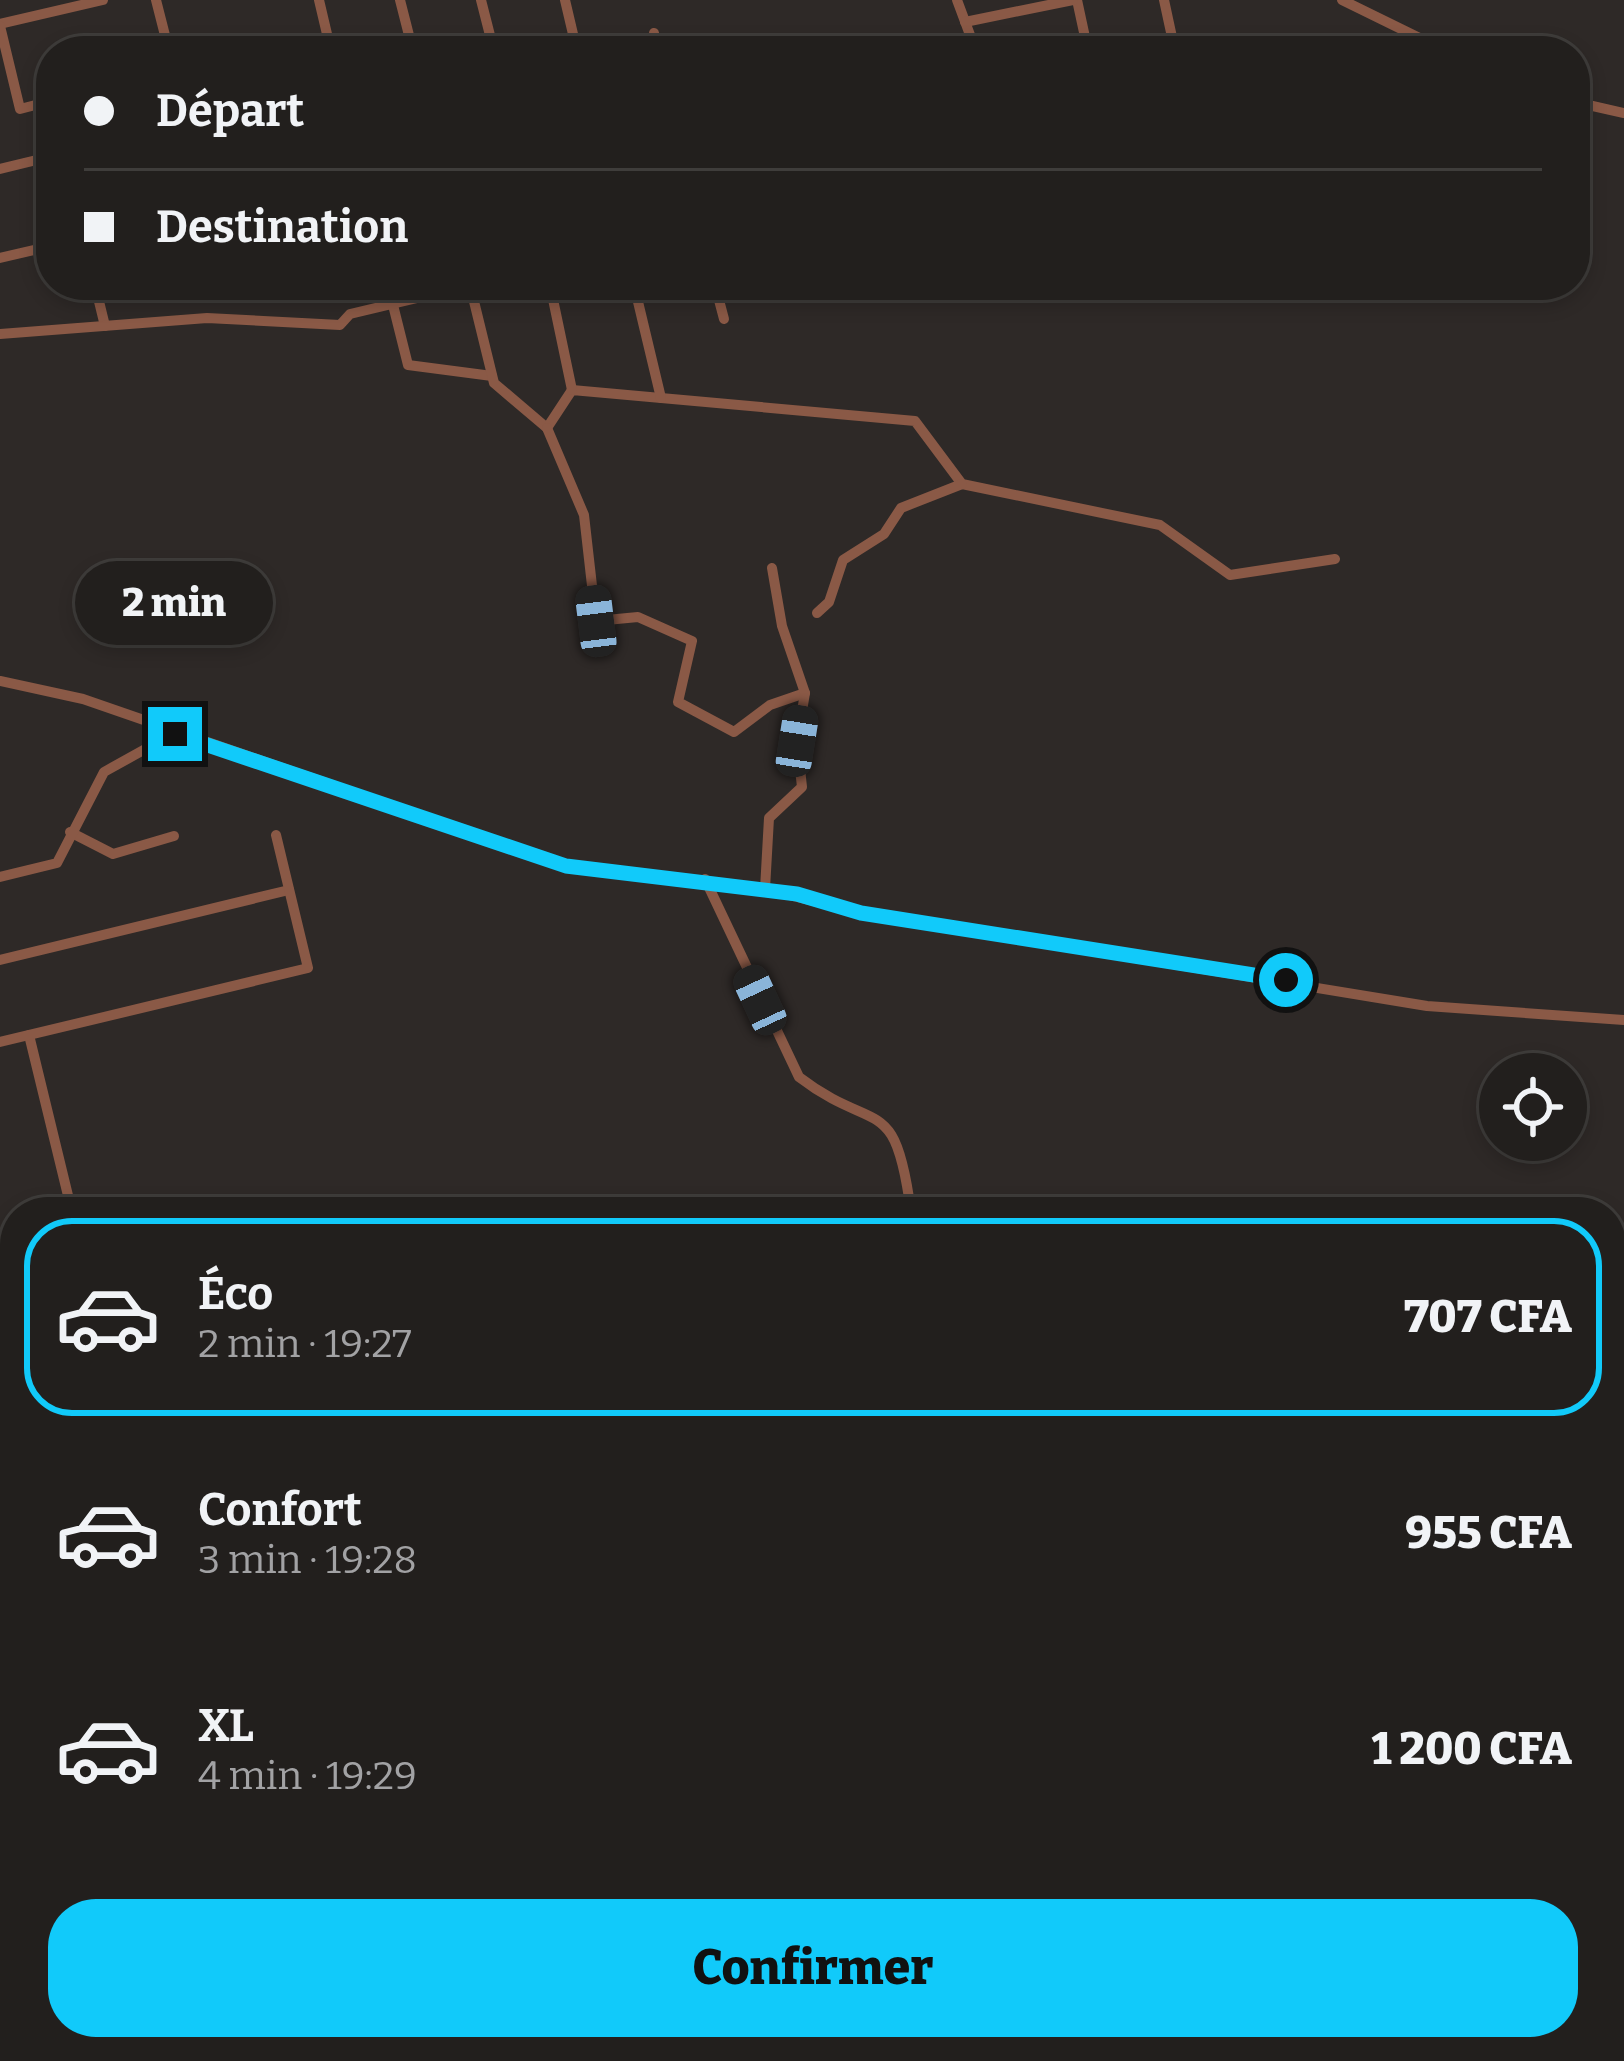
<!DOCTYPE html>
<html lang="fr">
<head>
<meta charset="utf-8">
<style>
  :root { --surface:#221f1d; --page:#2a2726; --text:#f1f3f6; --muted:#a2a2a4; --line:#3f3d3b; --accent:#11cafa }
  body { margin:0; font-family:Bitter,serif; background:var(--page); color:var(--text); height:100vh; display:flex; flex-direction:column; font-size:45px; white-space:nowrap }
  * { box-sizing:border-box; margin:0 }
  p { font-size:39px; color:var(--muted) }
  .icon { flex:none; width:66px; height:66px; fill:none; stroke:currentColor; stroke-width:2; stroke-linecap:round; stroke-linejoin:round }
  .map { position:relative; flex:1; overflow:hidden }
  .details { position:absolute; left:0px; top:1197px; width:1626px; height:864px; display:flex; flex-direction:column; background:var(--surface); border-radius:48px 48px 0 0; box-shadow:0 6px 18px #0003,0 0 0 3px var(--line) }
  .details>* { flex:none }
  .guide { position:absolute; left:36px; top:36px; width:1554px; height:264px; border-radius:48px; box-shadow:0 6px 18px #0003,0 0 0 3px var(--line); display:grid; align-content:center; height:264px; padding:0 48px; background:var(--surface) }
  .buttons { position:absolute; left:1479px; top:1053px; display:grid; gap:24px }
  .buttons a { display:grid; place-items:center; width:108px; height:108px; border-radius:50%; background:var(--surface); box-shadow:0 6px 18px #0003,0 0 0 3px var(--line); font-size:60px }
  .end { position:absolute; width:54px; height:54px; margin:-27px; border:15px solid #11cafa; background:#111; box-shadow:0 0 0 6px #111 }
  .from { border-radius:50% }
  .bubble { position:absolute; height:84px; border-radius:42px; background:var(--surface); box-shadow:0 6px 18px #0003,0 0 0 3px var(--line); font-size:39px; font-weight:800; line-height:84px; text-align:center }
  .car { position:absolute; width:36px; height:72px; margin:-36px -18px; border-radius:15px; box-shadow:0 0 9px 3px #0007; background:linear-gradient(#222 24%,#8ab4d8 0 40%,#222 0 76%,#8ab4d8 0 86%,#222 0) }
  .guide b { display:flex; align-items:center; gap:42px; height:114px; font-size:45px }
  .guide b+b { border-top:3px solid var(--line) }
  .guide i { width:30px; height:30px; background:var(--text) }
  ul { padding:21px 0 0; list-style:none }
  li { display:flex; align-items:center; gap:36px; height:198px; margin:0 24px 18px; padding:0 24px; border:6px solid transparent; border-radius:48px }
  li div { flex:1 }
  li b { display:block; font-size:45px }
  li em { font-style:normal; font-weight:800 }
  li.selected { border-color:var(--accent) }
  li>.icon { width:108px; height:108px; stroke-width:1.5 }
  .action { display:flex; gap:24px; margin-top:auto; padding:24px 48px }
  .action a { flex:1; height:138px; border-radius:48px; background:var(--accent); color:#111; font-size:48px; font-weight:800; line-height:138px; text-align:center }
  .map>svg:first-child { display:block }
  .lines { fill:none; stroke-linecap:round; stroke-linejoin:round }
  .minor { stroke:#8a5946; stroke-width:10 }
  .route { stroke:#11cafa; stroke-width:15 }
</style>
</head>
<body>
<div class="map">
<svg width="1624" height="2061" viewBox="0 0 1624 2061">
  <rect width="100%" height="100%" fill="#2e2927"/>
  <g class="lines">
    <g class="minor">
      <path d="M 156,0 L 169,51"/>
      <path d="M 319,0 L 331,51"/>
      <path d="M 400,0 L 413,51"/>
      <path d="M 481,0 L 494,51"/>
      <path d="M 565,0 L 577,51"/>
      <path d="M 957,0 L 976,51"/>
      <path d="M 1077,0 L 1088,51"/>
      <path d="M 1164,0 L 1175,51"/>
      <path d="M 1342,0 L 1446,51"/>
      <path d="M 965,22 L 1073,0"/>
      <path d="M 0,24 L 103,0"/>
      <path d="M 0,26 L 20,109 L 51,101"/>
      <path d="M 654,33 L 658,51"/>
      <path d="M 1575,102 L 1624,113"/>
      <path d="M 0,169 L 49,157"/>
      <path d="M 0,258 L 51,246"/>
      <path d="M 95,285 L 105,326"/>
      <path d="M 388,285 L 408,365 L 492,376"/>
      <path d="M 470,285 L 494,383 L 547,428 L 572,390 L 915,421 L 962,484 L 1160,525 L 1230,575 L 1335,559"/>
      <path d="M 550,285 L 572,390"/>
      <path d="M 634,285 L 661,398"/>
      <path d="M 715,285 L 724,319"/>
      <path d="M 0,334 L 207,318 L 340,325 L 350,314 L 472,285"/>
      <path d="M 547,428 L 584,515 L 596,621 L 638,617 L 692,641 L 678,702 L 734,732 L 770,705 L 805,693"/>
      <path d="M 817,613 L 829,602 L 843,560 L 884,534 L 901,508 L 962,484"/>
      <path d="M 0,681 L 83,699 L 566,866 L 765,889 L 861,913 L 1427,1006 L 1624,1020"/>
      <path d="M 70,832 L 113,854 L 174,836"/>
      <path d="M 0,877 L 57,863 L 104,772 L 174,733"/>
      <path d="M 705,879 L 799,1077 C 876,1136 895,1090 911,1212"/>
      <path d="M 765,889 L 769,818 L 802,787 L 797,741 L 805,693 L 782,626 L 772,568"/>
      <path d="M 0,960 L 289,890"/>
      <path d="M 29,1035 L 72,1212"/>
      <path d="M 0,1042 L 308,968 L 276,835"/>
      <path d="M 0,1244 L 14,1301"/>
      <path d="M 0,1392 L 15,1388"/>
      <path d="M 0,1473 L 15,1469"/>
      <path d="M 0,1554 L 15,1551"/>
      <path d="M 0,1583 L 15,1644"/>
      <path d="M 0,1749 L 15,1745"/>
      <path d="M 1611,1869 L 1624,1870"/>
      <path d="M 1611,1906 L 1624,1920"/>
      <path d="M 0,2011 L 15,2008"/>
      <path d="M 84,2046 L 87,2061"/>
      <path d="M 272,2046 L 276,2061"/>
      <path d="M 354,2046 L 357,2061"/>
      <path d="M 462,2046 L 480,2061"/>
      <path d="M 1116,2061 C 1151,2049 1206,2061 1235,2046"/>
    </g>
  </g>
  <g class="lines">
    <path class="route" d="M 175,734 L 566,866 L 797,894 L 861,913 L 1286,980"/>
  </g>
</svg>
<div class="buttons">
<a><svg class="icon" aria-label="locate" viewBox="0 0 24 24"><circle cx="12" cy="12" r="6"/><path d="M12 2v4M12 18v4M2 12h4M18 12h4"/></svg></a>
</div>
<i class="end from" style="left:1286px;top:980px"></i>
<i class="end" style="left:175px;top:734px"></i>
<div class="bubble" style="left:75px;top:561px;width:198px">2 min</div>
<i class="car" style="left:596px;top:621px;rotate:353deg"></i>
<i class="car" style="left:797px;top:741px;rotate:9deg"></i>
<i class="car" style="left:760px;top:1000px;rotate:335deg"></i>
<div class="guide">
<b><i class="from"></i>Départ</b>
<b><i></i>Destination</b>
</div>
<section class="details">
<ul>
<li class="selected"><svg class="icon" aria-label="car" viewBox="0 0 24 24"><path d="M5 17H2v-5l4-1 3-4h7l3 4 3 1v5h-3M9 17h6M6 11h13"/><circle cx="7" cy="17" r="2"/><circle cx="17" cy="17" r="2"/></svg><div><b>Éco</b><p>2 min · 19:27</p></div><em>707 CFA</em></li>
<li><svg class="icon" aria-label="car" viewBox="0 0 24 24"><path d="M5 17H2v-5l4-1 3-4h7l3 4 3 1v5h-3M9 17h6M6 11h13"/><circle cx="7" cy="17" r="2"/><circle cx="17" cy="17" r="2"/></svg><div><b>Confort</b><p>3 min · 19:28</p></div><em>955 CFA</em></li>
<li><svg class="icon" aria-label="car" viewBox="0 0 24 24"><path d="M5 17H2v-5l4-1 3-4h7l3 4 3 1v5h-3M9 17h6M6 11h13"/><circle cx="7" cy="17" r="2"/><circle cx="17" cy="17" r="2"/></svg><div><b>XL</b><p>4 min · 19:29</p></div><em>1 200 CFA</em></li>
</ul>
<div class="action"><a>Confirmer</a></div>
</section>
</div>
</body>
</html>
